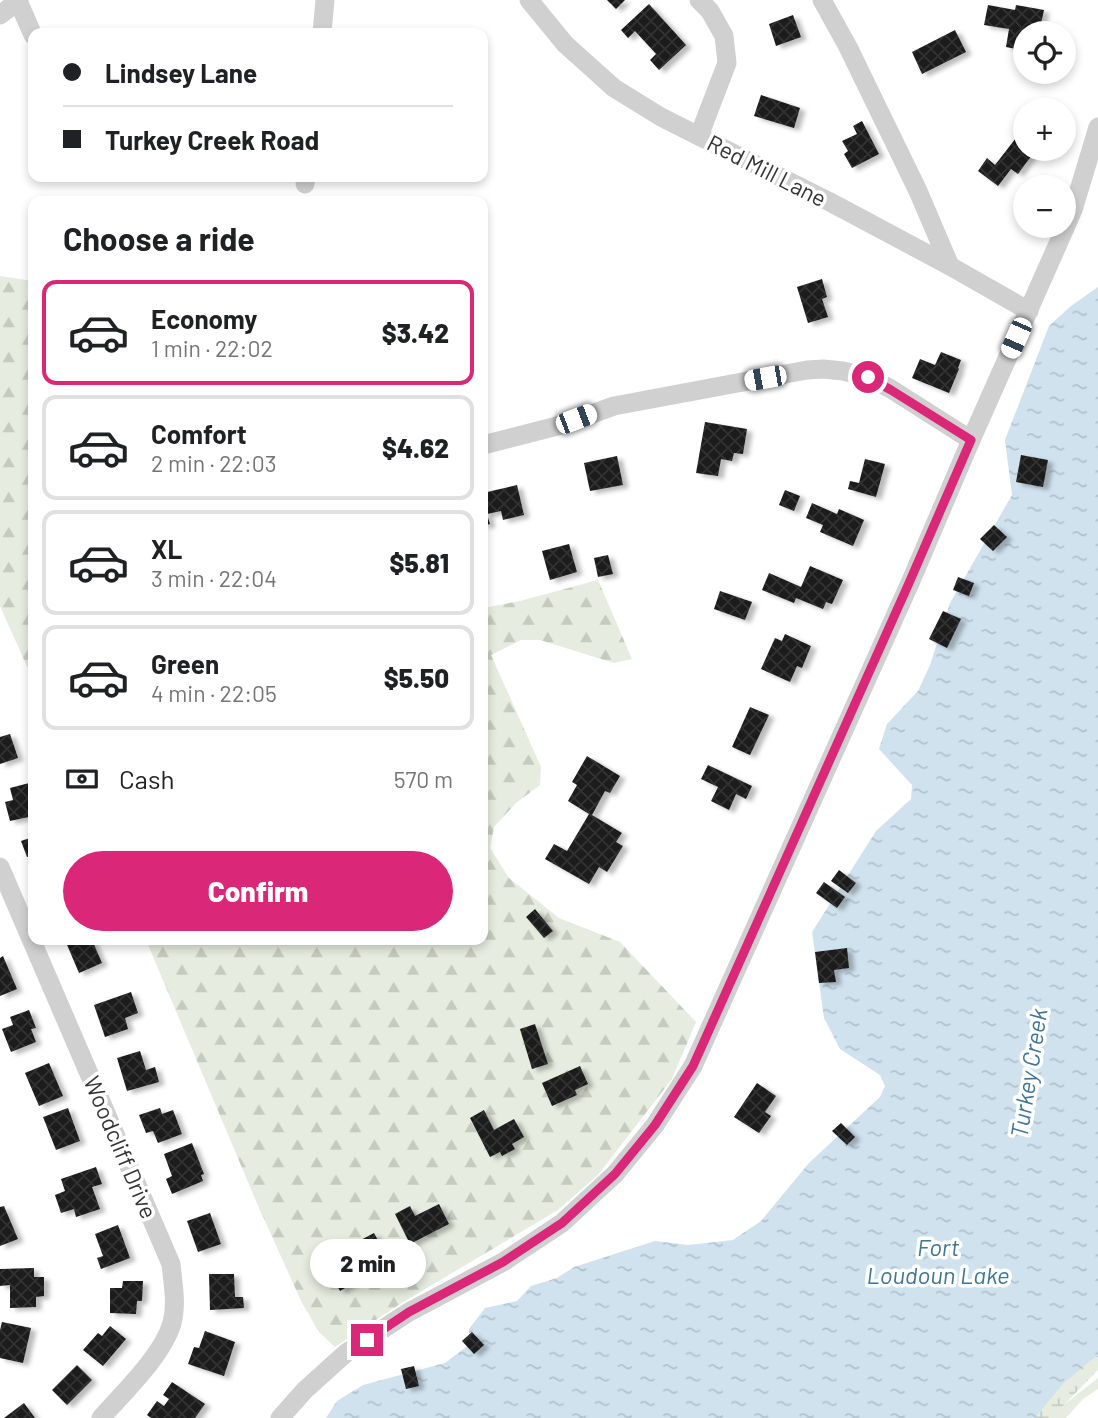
<!DOCTYPE html>
<html lang="en">
<head>
<meta charset="utf-8">
<style>
  :root { --surface:#fff; --page:#f2f2f2; --text:#202124; --muted:#757577; --line:#e0e0e0; --accent:#db2777 }
  body { margin:0; font-family:Barlow,sans-serif; background:var(--page); color:var(--text); height:100vh; display:flex; flex-direction:column; font-size:26px; white-space:nowrap }
  * { box-sizing:border-box; margin:0 }
  p { font-size:23px; color:var(--muted) }
  .icon { flex:none; width:38px; height:38px; fill:none; stroke:currentColor; stroke-width:2; stroke-linecap:round; stroke-linejoin:round }
  .map { position:relative; flex:1; overflow:hidden }
  .panel { position:absolute; left:28px; top:196px; width:460px; height:749px; display:flex; flex-direction:column; background:var(--surface); border-radius:14px; box-shadow:0 4px 10px #0003 }
  .panel>* { flex:none }
  .guide { position:absolute; left:28px; top:28px; width:460px; height:154px; border-radius:14px; box-shadow:0 4px 10px #0003; display:grid; align-content:center; height:154px; padding:0 35px; background:var(--surface) }
  .controls { position:absolute; left:1013px; top:21px; display:grid; gap:14px }
  .controls a { display:grid; place-items:center; width:63px; height:63px; border-radius:50%; background:var(--surface); box-shadow:0 4px 10px #0003; font-size:35px }
  .end { position:absolute; width:32px; height:32px; margin:-16px; border:9px solid #db2777; background:#fff; box-shadow:0 0 0 4px #fff }
  .from { border-radius:50% }
  .bubble { position:absolute; height:49px; border-radius:24px; background:var(--surface); box-shadow:0 4px 10px #0003; font-size:23px; font-weight:800; line-height:49px; text-align:center }
  .car { position:absolute; width:21px; height:42px; margin:-21px -10px; border-radius:9px; box-shadow:0 0 5px 2px #0007; background:linear-gradient(#fff 24%,#345 0 40%,#fff 0 76%,#345 0 86%,#fff 0) }
  .guide b { display:flex; align-items:center; gap:24px; height:66px; font-size:26px }
  .guide b+b { border-top:2px solid var(--line) }
  .guide i { width:18px; height:18px; background:var(--text) }
  ul { padding:0; list-style:none }
  li { display:flex; align-items:center; gap:21px; height:105px; margin:0 14px 10px; padding:0 21px; border:4px solid var(--line); border-radius:14px }
  li div { flex:1 }
  li b { display:block; font-size:26px }
  li em { font-style:normal; font-weight:800 }
  li.selected { border-color:var(--accent) }
  li>.icon { width:63px; height:63px; stroke-width:1.5 }
  h2 { padding:0 35px; font-size:32px; line-height:84px }
  .pay { display:flex; align-items:center; gap:18px; height:77px; padding:0 35px; font-size:26px }
  .pay p { margin-inline-start:auto }
  .primary-button { display:flex; gap:14px; margin-top:auto; padding:14px 35px }
  .primary-button a { flex:1; height:80px; border-radius:42px; background:var(--accent); color:#fff; font-size:28px; font-weight:800; line-height:80px; text-align:center }
  .map>svg:first-child { display:block }
  .forest { fill:url(#forest-firs) }
  .wetland { fill:url(#wetland-marsh) }
  .water { fill:url(#water-ripples) }
  .building { fill:url(#building-cross-hatch); filter:url(#shadow) }
  .lines { fill:none; stroke-linecap:round; stroke-linejoin:round }
  .minor { stroke:#d0d0d0; stroke-width:19 }
  .route { stroke:#db2777; stroke-width:9 }
  .labels { text-anchor:middle; dominant-baseline:central; stroke-width:7; stroke-linejoin:round; paint-order:stroke }
  .street-label { font-size:23px; fill:#333; stroke:#fff }
  .water-label { font-size:24px; font-style:italic; fill:#3f7597; stroke:#fff }
</style>
</head>
<body>
<div class="map">
<svg width="1098" height="1418" viewBox="0 0 1098 1418">
  <defs>
    <pattern id="forest-firs" width="22" height="20" patternUnits="userSpaceOnUse" patternTransform="scale(1.75)"><rect width="22" height="20" fill="#e6ecdf"/><path d="M5 1l3.5 6h-7zM16 11l3.5 6h-7z" fill="#c6cbc0"/></pattern>
    <pattern id="wetland-marsh" width="20" height="14" patternUnits="userSpaceOnUse" patternTransform="scale(1.75)"><rect width="20" height="14" fill="#e6ecdf"/><path d="M1 5h8M5 5V1M11 12h8M15 12V8" fill="none" stroke="#c6cbc0"/></pattern>
    <pattern id="water-ripples" width="26" height="14" patternUnits="userSpaceOnUse" patternTransform="scale(1.75)"><rect width="26" height="14" fill="#cfe2ee"/><path d="M2 4q2-2 4 0t4 0M15 11q2-2 4 0t4 0" fill="none" stroke="#b2c2cd"/></pattern>
    <pattern id="building-cross-hatch" width="8" height="8" patternUnits="userSpaceOnUse" patternTransform="scale(1.75)"><rect width="8" height="8" fill="#1a1a1a"/><path d="M0 0l8 8M0 8l8-8" fill="none" stroke="#333"/></pattern>
    <filter id="shadow"><feDropShadow dx="5.5" dy="3" stdDeviation="2" flood-color="#0004"/></filter>
  </defs>
  <rect width="100%" height="100%" fill="#fff"/>
  <g class="forest">
    <path d="M 0,276 L 33,281 L 33,680 L 0,606 Z"/>
    <path d="M 598,580 L 632,659 L 614,663 L 540,640 L 521,640 L 491,655 L 541,767 L 540,785 L 516,803 L 494,827 L 490,848 L 509,878 L 559,918 L 620,942 L 696,1022 L 672,1079 L 598,1175 L 558,1210 L 400,1304 L 335,1347 L 319,1332 L 302,1303 L 256,1201 L 146,940 L 483,940 L 483,608 L 520,601 Z"/>
    <path d="M 1098,1378 L 1098,1389 L 1083,1399 L 1066,1418 L 1047,1418 Z"/>
  </g>
  <path class="wetland" d="M 1098,1355 L 1098,1370 L 1051,1418 L 1035,1418 L 1064,1383 Z"/>
  <path class="water" d="M 1098,287 L 1098,1355 L 1064,1383 L 1035,1418 L 326,1418 L 337,1401 L 363,1385 L 445,1363 L 470,1344 L 469,1329 L 485,1308 L 517,1301 L 531,1286 L 557,1278 L 574,1267 L 655,1241 L 688,1245 L 733,1240 L 761,1221 L 809,1163 L 880,1097 L 885,1086 L 880,1075 L 840,1049 L 824,1018 L 812,932 L 876,831 L 911,799 L 912,785 L 879,749 L 887,724 L 918,691 L 930,665 L 950,603 L 1012,495 L 1005,440 L 1049,326 L 1071,306 Z"/>
  <g class="building">
    <path d="M 607,0 L 625,0 L 616,9 Z"/>
    <path d="M 649,4 L 686,45 L 659,70 L 650,60 L 656,54 L 635,31 L 628,38 L 621,30 Z"/>
    <path d="M 988,5 L 1015,10 L 1016,5 L 1044,10 L 1039,33 L 1026,33 L 1026,51 L 1006,47 L 1009,29 L 984,25 Z"/>
    <path d="M 793,15 L 801,37 L 776,46 L 769,24 Z"/>
    <path d="M 955,30 L 966,52 L 922,74 L 912,52 Z"/>
    <path d="M 761,95 L 800,108 L 794,128 L 754,116 Z"/>
    <path d="M 862,121 L 879,154 L 852,168 L 844,154 L 848,151 L 842,141 L 857,134 L 853,126 Z"/>
    <path d="M 1026,125 L 1026,149 L 1031,149 L 1028,153 L 1032,155 L 1018,174 L 1011,169 L 998,186 L 978,171 L 987,158 L 995,165 Z"/>
    <path d="M 822,279 L 827,297 L 822,299 L 828,317 L 808,323 L 797,287 Z"/>
    <path d="M 941,352 L 961,360 L 958,368 L 959,369 L 949,393 L 912,378 L 920,359 L 935,365 Z"/>
    <path d="M 705,422 L 747,429 L 743,454 L 734,453 L 732,461 L 721,459 L 718,476 L 696,473 Z"/>
    <path d="M 1021,455 L 1048,460 L 1043,487 L 1016,482 Z"/>
    <path d="M 617,456 L 623,485 L 590,491 L 584,463 Z"/>
    <path d="M 865,459 L 885,464 L 876,497 L 848,489 L 850,481 L 859,483 Z"/>
    <path d="M 517,485 L 524,515 L 503,520 L 501,511 L 487,514 L 490,524 L 483,526 L 483,493 Z"/>
    <path d="M 785,490 L 800,496 L 794,511 L 779,505 Z"/>
    <path d="M 812,503 L 837,514 L 839,509 L 864,520 L 853,546 L 820,532 L 823,525 L 806,518 Z"/>
    <path d="M 994,525 L 1007,537 L 993,551 L 980,539 Z"/>
    <path d="M 569,544 L 577,572 L 550,580 L 542,551 Z"/>
    <path d="M 608,555 L 613,574 L 598,577 L 594,558 Z"/>
    <path d="M 810,566 L 843,580 L 832,604 L 826,602 L 823,609 L 796,598 L 794,603 L 762,590 L 769,573 L 801,587 Z"/>
    <path d="M 958,577 L 974,583 L 969,596 L 953,590 Z"/>
    <path d="M 720,591 L 752,602 L 745,620 L 714,609 Z"/>
    <path d="M 943,611 L 961,619 L 947,648 L 929,639 Z"/>
    <path d="M 785,634 L 811,646 L 802,668 L 797,666 L 790,682 L 761,669 L 775,638 L 782,641 Z"/>
    <path d="M 750,707 L 769,715 L 750,755 L 732,747 Z"/>
    <path d="M 10,734 L 18,758 L 0,764 L 0,737 Z"/>
    <path d="M 587,756 L 620,776 L 610,793 L 605,791 L 592,815 L 622,833 L 616,842 L 623,846 L 607,872 L 599,867 L 589,884 L 545,859 L 554,844 L 567,851 L 589,814 L 568,801 L 577,785 L 572,782 Z"/>
    <path d="M 708,765 L 752,786 L 746,799 L 736,794 L 729,810 L 711,801 L 718,787 L 701,779 Z"/>
    <path d="M 33,782 L 33,816 L 10,821 L 5,802 L 13,800 L 10,788 Z"/>
    <path d="M 33,837 L 33,855 L 27,857 L 21,841 Z"/>
    <path d="M 839,870 L 856,883 L 848,893 L 831,881 Z"/>
    <path d="M 824,882 L 845,897 L 837,908 L 816,893 Z"/>
    <path d="M 535,909 L 553,931 L 544,938 L 526,917 Z"/>
    <path d="M 65,940 L 92,940 L 102,963 L 79,973 Z"/>
    <path d="M 847,948 L 849,968 L 834,970 L 836,982 L 819,983 L 815,952 Z"/>
    <path d="M 3,956 L 17,989 L 0,996 L 0,958 Z"/>
    <path d="M 131,992 L 138,1013 L 125,1018 L 128,1029 L 105,1037 L 94,1005 Z"/>
    <path d="M 29,1010 L 36,1028 L 31,1029 L 36,1042 L 11,1052 L 2,1029 L 13,1025 L 10,1017 Z"/>
    <path d="M 535,1024 L 548,1064 L 532,1069 L 520,1029 Z"/>
    <path d="M 140,1051 L 146,1070 L 155,1067 L 159,1082 L 127,1091 L 117,1058 Z"/>
    <path d="M 49,1063 L 63,1096 L 39,1106 L 25,1073 Z"/>
    <path d="M 580,1066 L 588,1084 L 575,1090 L 577,1095 L 552,1106 L 542,1083 Z"/>
    <path d="M 757,1083 L 776,1096 L 765,1112 L 771,1116 L 759,1133 L 734,1117 Z"/>
    <path d="M 68,1108 L 80,1141 L 56,1150 L 43,1117 Z"/>
    <path d="M 160,1108 L 162,1114 L 173,1110 L 182,1134 L 158,1143 L 153,1131 L 146,1133 L 139,1115 Z"/>
    <path d="M 484,1110 L 494,1130 L 514,1119 L 524,1137 L 512,1144 L 515,1149 L 502,1156 L 500,1152 L 490,1157 L 470,1118 Z"/>
    <path d="M 841,1123 L 855,1137 L 847,1145 L 832,1131 Z"/>
    <path d="M 192,1143 L 204,1174 L 201,1175 L 203,1181 L 172,1194 L 166,1179 L 172,1176 L 164,1154 Z"/>
    <path d="M 96,1167 L 102,1184 L 92,1187 L 100,1209 L 76,1217 L 74,1209 L 61,1213 L 55,1195 L 65,1191 L 61,1179 Z"/>
    <path d="M 439,1204 L 449,1224 L 410,1244 L 395,1214 L 410,1206 L 415,1216 Z"/>
    <path d="M 4,1206 L 18,1239 L 0,1246 L 0,1207 Z"/>
    <path d="M 210,1213 L 221,1244 L 198,1252 L 187,1221 Z"/>
    <path d="M 118,1225 L 130,1258 L 101,1269 L 97,1258 L 103,1256 L 95,1234 Z"/>
    <path d="M 374,1233 L 386,1255 L 353,1273 L 357,1281 L 340,1291 L 328,1269 L 345,1259 L 340,1251 Z"/>
    <path d="M 34,1268 L 34,1277 L 44,1277 L 44,1296 L 36,1297 L 36,1307 L 10,1308 L 10,1285 L 0,1286 L 0,1269 Z"/>
    <path d="M 209,1274 L 234,1274 L 235,1297 L 243,1297 L 244,1308 L 210,1310 Z"/>
    <path d="M 123,1281 L 143,1281 L 142,1301 L 137,1301 L 136,1314 L 110,1313 L 110,1288 L 122,1288 Z"/>
    <path d="M 2,1322 L 31,1328 L 23,1363 L 0,1358 L 0,1330 Z"/>
    <path d="M 110,1326 L 126,1339 L 103,1366 L 83,1350 L 98,1333 L 102,1336 Z"/>
    <path d="M 205,1331 L 235,1342 L 224,1376 L 188,1364 L 194,1347 L 199,1348 Z"/>
    <path d="M 472,1332 L 484,1345 L 474,1354 L 462,1341 Z"/>
    <path d="M 77,1365 L 92,1380 L 67,1405 L 52,1390 Z"/>
    <path d="M 414,1366 L 419,1386 L 406,1389 L 401,1369 Z"/>
    <path d="M 172,1382 L 205,1404 L 195,1418 L 151,1418 L 147,1415 L 157,1401 L 164,1406 L 169,1399 L 163,1395 Z"/>
    <path d="M 24,1403 L 35,1418 L 4,1418 Z"/>
  </g>
  <g class="lines">
    <g class="minor">
      <path d="M 529,0 L 565,44 L 614,88 L 661,117 L 830,202 L 950,266 L 1029,311"/>
      <path d="M 822,0 L 848,47 L 918,191 L 950,266"/>
      <path d="M 18,1 L 33,35"/>
      <path d="M 0,15 L 19,0"/>
      <path d="M 322,33 L 325,0"/>
      <path d="M 699,136 L 727,63 L 724,36 L 710,11 L 699,0"/>
      <path d="M 305,184 L 306,177"/>
      <path d="M 483,445 L 561,425 L 614,406 L 807,370 L 823,369 L 843,371 L 868,377 L 891,389 L 971,440"/>
      <path d="M 0,867 L 171,1264 C 173,1284 177,1304 172,1323 C 163,1355 123,1393 101,1418"/>
      <path d="M 280,1418 L 305,1390 L 346,1353 L 409,1312 L 503,1262 L 562,1223 L 615,1174 L 655,1125 L 693,1066 L 910,583 L 971,440 L 1073,210 L 1098,127"/>
    </g>
  </g>
  <g class="lines">
    <path class="route" d="M 367,1340 L 409,1312 L 503,1262 L 562,1223 L 615,1174 L 655,1125 L 693,1066 L 909,583 L 971,440 L 891,390 L 868,377"/>
  </g>
  <g class="labels">
    <g class="street-label">
      <text transform="translate(767 170) rotate(27)">Red Mill Lane</text>
      <text transform="translate(121 1147) rotate(67)">Woodcliff Drive</text>
    </g>
    <g class="water-label">
      <text transform="translate(1028 1073) rotate(-81)">Turkey Creek</text>
      <text x="938" y="1246">Fort<tspan x="938" dy="28">Loudoun Lake</tspan></text>
    </g>
  </g>
</svg>
<div class="controls">
<a><svg class="icon" aria-label="locate" viewBox="0 0 24 24"><circle cx="12" cy="12" r="6"/><path d="M12 2v4M12 18v4M2 12h4M18 12h4"/></svg></a>
<a>+</a>
<a>−</a>
</div>
<i class="end from" style="left:868px;top:377px"></i>
<i class="end" style="left:367px;top:1340px"></i>
<div class="bubble" style="left:310px;top:1239px;width:116px">2 min</div>
<i class="car" style="left:1016px;top:338px;rotate:204deg"></i>
<i class="car" style="left:765px;top:378px;rotate:260deg"></i>
<i class="car" style="left:576px;top:419px;rotate:69deg"></i>
<div class="guide">
<b><i class="from"></i>Lindsey Lane</b>
<b><i></i>Turkey Creek Road</b>
</div>
<section class="panel">
<h2>Choose a ride</h2>
<ul>
<li class="selected"><svg class="icon" aria-label="car" viewBox="0 0 24 24"><path d="M5 17H2v-5l4-1 3-4h7l3 4 3 1v5h-3M9 17h6M6 11h13"/><circle cx="7" cy="17" r="2"/><circle cx="17" cy="17" r="2"/></svg><div><b>Economy</b><p>1 min · 22:02</p></div><em>$3.42</em></li>
<li><svg class="icon" aria-label="car" viewBox="0 0 24 24"><path d="M5 17H2v-5l4-1 3-4h7l3 4 3 1v5h-3M9 17h6M6 11h13"/><circle cx="7" cy="17" r="2"/><circle cx="17" cy="17" r="2"/></svg><div><b>Comfort</b><p>2 min · 22:03</p></div><em>$4.62</em></li>
<li><svg class="icon" aria-label="car" viewBox="0 0 24 24"><path d="M5 17H2v-5l4-1 3-4h7l3 4 3 1v5h-3M9 17h6M6 11h13"/><circle cx="7" cy="17" r="2"/><circle cx="17" cy="17" r="2"/></svg><div><b>XL</b><p>3 min · 22:04</p></div><em>$5.81</em></li>
<li><svg class="icon" aria-label="car" viewBox="0 0 24 24"><path d="M5 17H2v-5l4-1 3-4h7l3 4 3 1v5h-3M9 17h6M6 11h13"/><circle cx="7" cy="17" r="2"/><circle cx="17" cy="17" r="2"/></svg><div><b>Green</b><p>4 min · 22:05</p></div><em>$5.50</em></li>
</ul>
<div class="pay"><svg class="icon" aria-label="cash" viewBox="0 0 24 24"><path d="M3 7h18v10H3z"/><circle cx="12" cy="12" r="2"/></svg>Cash<p>570 m</p></div>
<div class="primary-button"><a>Confirm</a></div>
</section>
</div>
</body>
</html>
